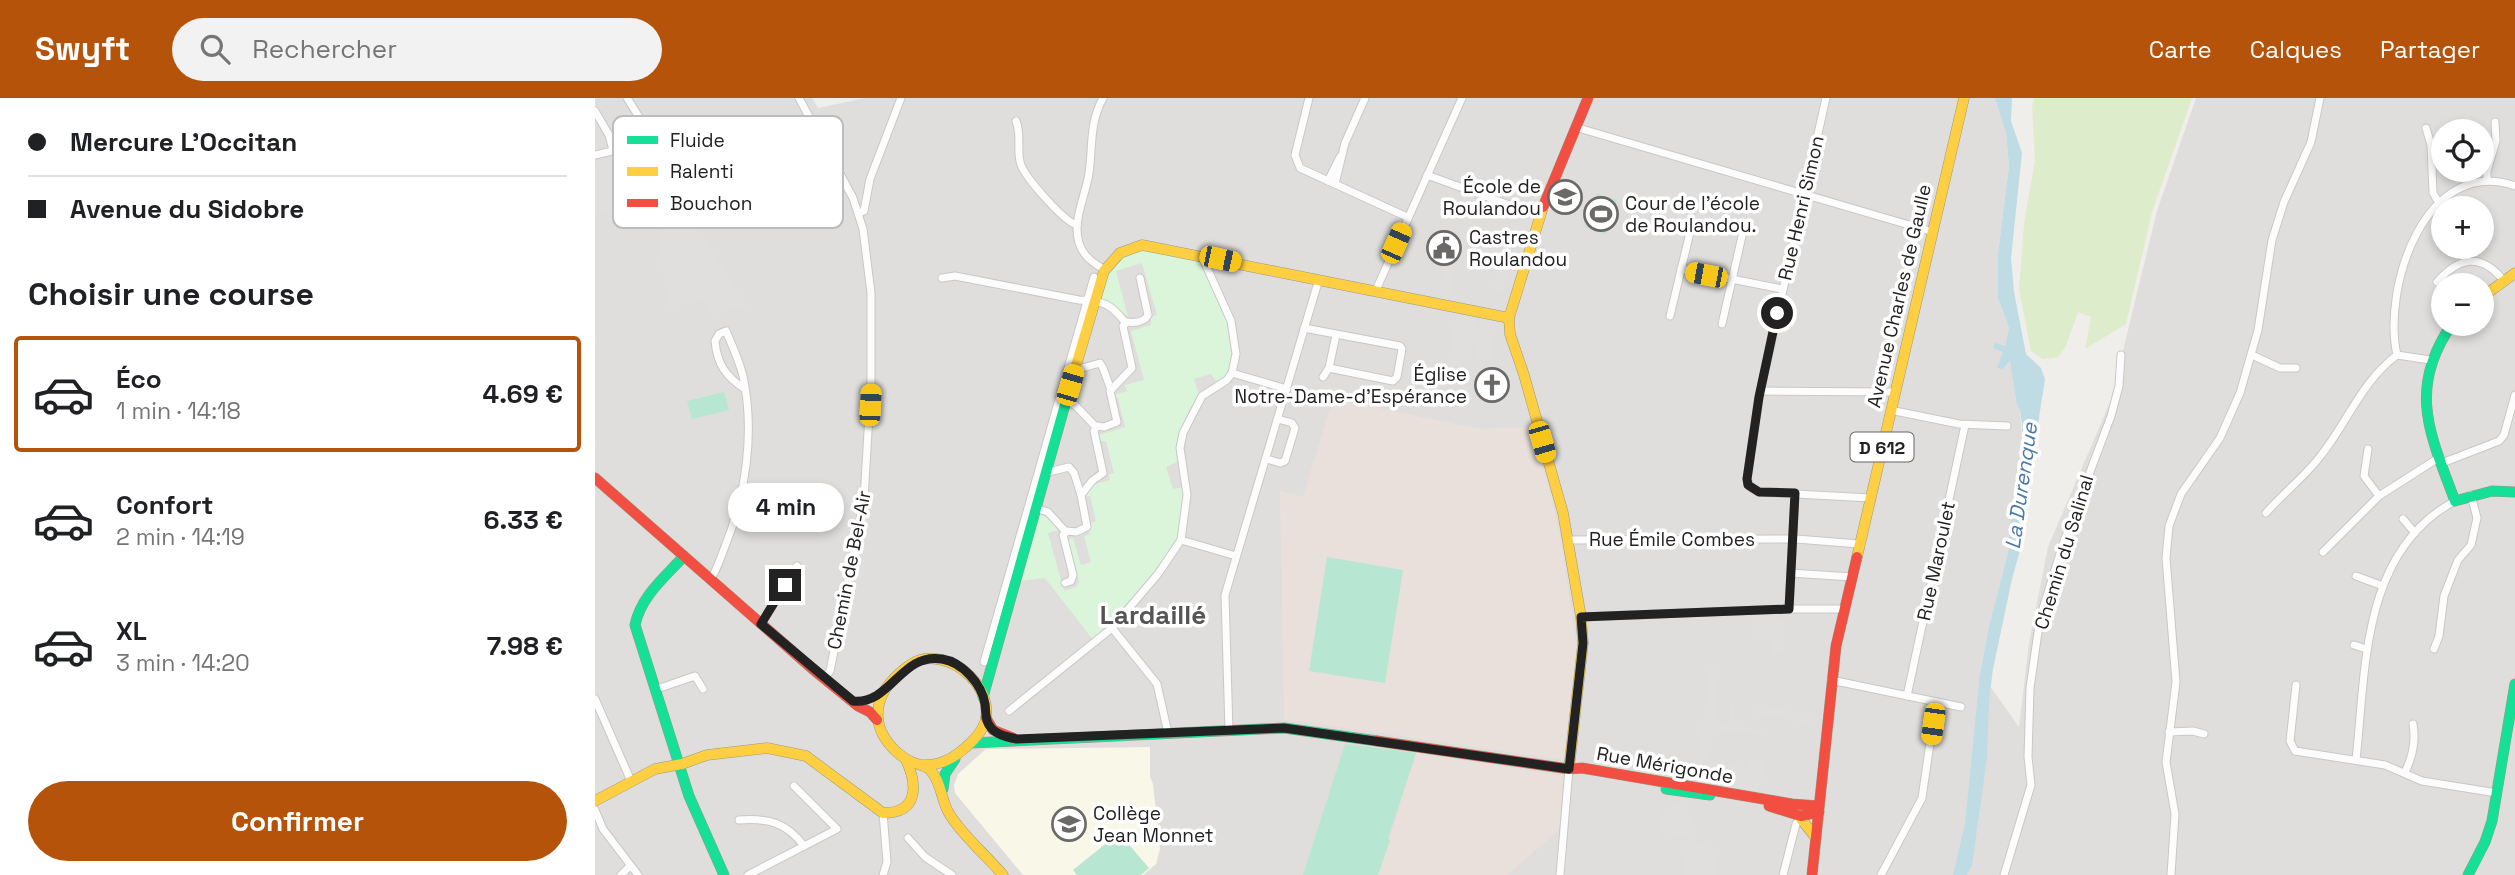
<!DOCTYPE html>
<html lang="fr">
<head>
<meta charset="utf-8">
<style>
  :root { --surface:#fff; --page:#f2f2f2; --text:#202124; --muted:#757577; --line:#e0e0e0; --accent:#b45309 }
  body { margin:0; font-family:"Space Grotesk",sans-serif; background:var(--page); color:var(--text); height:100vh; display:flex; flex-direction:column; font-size:26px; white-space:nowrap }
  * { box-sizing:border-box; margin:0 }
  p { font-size:23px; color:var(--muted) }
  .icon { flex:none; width:38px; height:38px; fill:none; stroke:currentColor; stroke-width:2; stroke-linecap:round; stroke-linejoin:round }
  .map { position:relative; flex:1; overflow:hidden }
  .side { display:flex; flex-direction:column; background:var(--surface); width:595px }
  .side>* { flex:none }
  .banner { display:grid; align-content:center; height:154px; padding:0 28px; background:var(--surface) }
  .buttons { position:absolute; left:1836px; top:21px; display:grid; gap:14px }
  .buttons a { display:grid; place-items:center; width:63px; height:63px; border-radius:50%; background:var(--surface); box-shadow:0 4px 10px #0003; font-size:35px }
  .end { position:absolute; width:32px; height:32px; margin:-16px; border:9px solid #222; background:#fff; box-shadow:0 0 0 4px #fff }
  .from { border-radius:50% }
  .bubble { position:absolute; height:49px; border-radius:24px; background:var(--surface); box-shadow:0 4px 10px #0003; font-size:23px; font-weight:700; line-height:49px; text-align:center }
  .car { position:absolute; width:21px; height:42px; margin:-21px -10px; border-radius:9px; box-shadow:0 0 5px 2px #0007; background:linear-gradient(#f5c518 24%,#345 0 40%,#f5c518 0 76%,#345 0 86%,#f5c518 0) }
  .banner b { display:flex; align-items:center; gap:24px; height:66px; font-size:26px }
  .banner b+b { border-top:2px solid var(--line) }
  .banner i { width:18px; height:18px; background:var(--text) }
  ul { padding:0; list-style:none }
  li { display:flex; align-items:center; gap:21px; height:116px; margin:0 14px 10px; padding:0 14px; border:4px solid transparent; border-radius:7px }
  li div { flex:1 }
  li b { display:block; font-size:26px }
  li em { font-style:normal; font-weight:700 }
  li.active { border-color:var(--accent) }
  li>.icon { width:63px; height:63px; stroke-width:1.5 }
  h2 { padding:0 28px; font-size:32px; line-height:84px }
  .primary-button { display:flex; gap:14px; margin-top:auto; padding:14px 28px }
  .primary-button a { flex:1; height:80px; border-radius:42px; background:var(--accent); color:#fff; font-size:28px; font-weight:700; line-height:80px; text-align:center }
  header { display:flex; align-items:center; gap:42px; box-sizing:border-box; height:98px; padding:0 35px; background:var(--accent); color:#fff }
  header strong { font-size:33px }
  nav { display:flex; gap:38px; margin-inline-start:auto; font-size:24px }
  .search { width:490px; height:63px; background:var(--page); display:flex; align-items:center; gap:18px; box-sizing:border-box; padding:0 24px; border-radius:38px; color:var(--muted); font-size:26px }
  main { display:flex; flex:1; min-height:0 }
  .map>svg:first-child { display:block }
  .residential { fill:#dfdedc; fill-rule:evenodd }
  .education { fill:#f8f7e8 }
  .military { fill:#eae0db }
  .grass { fill:#ddeccb }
  .park { fill:#daf5d9 }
  .pitch { fill:#b7e6d2 }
  .parking { fill:#e0dfde }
  .water { fill:#bfdbe3 }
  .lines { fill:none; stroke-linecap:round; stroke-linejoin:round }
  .street-casing { stroke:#c9c8c7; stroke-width:9 }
  .fast-casing { stroke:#999a82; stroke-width:11 }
  .slow-casing { stroke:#999a82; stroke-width:11 }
  .jam-casing { stroke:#999a82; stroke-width:11 }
  .street { stroke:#fdfcfc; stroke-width:7 }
  .fast { stroke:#16e098; stroke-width:10 }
  .slow { stroke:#ffcf43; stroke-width:10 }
  .jam { stroke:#f24e42; stroke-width:10 }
  .route { stroke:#222; stroke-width:9 }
  .labels { text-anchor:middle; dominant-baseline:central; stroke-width:7; stroke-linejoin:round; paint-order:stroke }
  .shield { fill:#fff; stroke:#646464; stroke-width:2 }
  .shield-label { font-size:18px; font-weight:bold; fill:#222 }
  .poi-label { font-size:19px; fill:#222; stroke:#fff; text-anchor:start }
  .street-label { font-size:19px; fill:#222; stroke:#fff }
  .water-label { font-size:21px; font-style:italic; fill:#4a7aab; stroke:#fff }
  .district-label { font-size:26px; font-weight:bold; fill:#555; stroke:#fff }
  .key { fill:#fff; stroke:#bdbdbd; stroke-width:2 }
  .key-label { font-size:19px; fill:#222 }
</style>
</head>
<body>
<header>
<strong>Swyft</strong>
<div class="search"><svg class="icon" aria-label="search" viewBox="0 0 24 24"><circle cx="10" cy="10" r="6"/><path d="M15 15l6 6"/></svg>Rechercher</div>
<nav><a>Carte</a><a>Calques</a><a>Partager</a></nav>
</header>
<main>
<section class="side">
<div class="banner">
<b><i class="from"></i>Mercure L'Occitan</b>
<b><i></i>Avenue du Sidobre</b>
</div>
<h2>Choisir une course</h2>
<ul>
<li class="active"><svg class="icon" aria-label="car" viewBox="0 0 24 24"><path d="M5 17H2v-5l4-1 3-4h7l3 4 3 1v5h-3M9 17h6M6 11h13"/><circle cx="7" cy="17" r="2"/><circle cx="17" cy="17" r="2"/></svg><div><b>Éco</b><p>1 min · 14:18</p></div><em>4.69 €</em></li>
<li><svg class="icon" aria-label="car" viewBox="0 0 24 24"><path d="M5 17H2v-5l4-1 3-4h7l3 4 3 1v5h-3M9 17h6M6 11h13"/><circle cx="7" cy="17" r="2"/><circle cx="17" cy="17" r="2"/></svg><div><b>Confort</b><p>2 min · 14:19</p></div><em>6.33 €</em></li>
<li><svg class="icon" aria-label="car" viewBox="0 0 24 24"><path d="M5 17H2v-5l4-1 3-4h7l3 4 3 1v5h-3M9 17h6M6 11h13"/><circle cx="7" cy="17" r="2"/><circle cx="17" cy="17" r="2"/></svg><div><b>XL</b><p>3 min · 14:20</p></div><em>7.98 €</em></li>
</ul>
<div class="primary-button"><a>Confirmer</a></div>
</section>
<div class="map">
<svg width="1920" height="777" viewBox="0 0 1920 777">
  <rect width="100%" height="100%" fill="#f0eeeb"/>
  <path class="residential" d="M 0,0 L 217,0 L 223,10 L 270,0 L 1400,0 L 1411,35 L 1414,68 L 1403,156 L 1403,200 L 1414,230 L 1410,248 L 1419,274 L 1422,307 L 1425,312 L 1428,354 L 1417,406 L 1413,455 L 1394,528 L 1385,574 L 1424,629 L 1434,545 L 1453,449 L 1516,302 L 1562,113 L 1601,0 L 1920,0 L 1920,777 L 0,777 ZM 1848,33 L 1886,33 L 1886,72 L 1848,72 ZM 1848,110 L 1886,110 L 1886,149 L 1848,149 ZM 1848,187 L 1886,187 L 1886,226 L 1848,226 Z"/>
  <path class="education" d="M 555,649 L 555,679 L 558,686 L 565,751 L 561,766 L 548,777 L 428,777 L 360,695 L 359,687 L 363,676 L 391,651 Z"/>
  <g class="military">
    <path d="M 738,301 L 885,331 L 936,329 L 957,401 L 965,437 L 982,552 L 969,662 L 689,621 L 685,393 L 708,399 Z"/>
    <path d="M 821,655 L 969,678 L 964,732 L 912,777 L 783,777 Z"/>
  </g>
  <path class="grass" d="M 1439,0 L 1597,0 L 1557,114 L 1531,226 L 1490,251 L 1496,219 L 1483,214 L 1471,248 L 1463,259 L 1448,261 L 1436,253 L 1424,191 L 1429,126 L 1440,62 L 1437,9 Z"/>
  <path class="park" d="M 551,150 L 604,159 C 616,187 650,244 634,274 C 632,278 626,281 622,284 L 616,276 L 599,281 L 604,296 C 589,320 582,336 582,364 L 571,369 L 578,391 L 588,389 C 587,403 587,418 584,432 C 576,466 524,518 498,542 L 450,480 L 425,483 L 443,416 L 455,420 L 463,432 L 453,435 L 469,493 L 481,489 L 484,484 L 472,442 L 478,440 L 486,467 L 496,464 L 489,438 L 494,437 L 496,425 L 501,423 L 495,398 L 489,399 L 499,386 L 515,382 L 514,376 L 519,375 L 511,343 L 506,343 L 504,337 L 530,329 L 523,300 L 519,297 L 532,293 L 530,287 L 549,282 L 536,233 L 556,227 L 556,219 L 562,217 L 547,165 L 521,173 L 533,219 L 516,205 L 503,200 C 513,170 518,155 551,150 Z"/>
  <g class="pitch">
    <path d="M 1002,96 L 1022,102 L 1011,136 L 991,129 Z"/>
    <path d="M 129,294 L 134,312 L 97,321 L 92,303 Z"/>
    <path d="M 732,459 L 808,472 L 790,585 L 714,573 Z"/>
    <path d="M 750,646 L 821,655 L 793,740 L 795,742 L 783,777 L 708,777 Z"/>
    <path d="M 524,735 L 554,770 L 546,777 L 482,777 L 478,772 Z"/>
  </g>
  <g class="parking">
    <path d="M 53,50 L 83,97 L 152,209 L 115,216 L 108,203 L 74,208 L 57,102 L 0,117 L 0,63 Z"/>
    <path d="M 855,140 L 925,154 L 923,165 L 917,163 L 913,166 L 908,195 L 898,190 L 904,164 L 908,167 L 906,158 L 901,155 L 897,158 L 865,152 L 866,149 L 859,154 L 862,158 L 854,200 L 847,196 L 845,192 Z"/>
    <path d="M 861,218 L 881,222 L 875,252 L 870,256 L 867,269 L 852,266 Z"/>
    <path d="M 895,220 L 902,224 L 894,264 L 883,262 L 881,255 L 887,229 L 891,230 Z"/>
    <path d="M 1158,517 L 1169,517 L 1189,524 L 1187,536 L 1182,536 L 1182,542 L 1188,542 L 1187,554 L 1183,554 L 1182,557 L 1178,557 L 1176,542 L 1156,543 Z"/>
    <path d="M 1120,566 L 1125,566 L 1119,623 L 1134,627 L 1138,601 L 1142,628 L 1174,635 L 1174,637 L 1118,631 L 1114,665 L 1152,669 L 1154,661 L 1171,663 L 1164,693 L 1093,682 L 1094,674 L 1102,674 L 1115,569 L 1120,569 Z"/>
    <path d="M 1159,606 L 1218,618 L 1216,626 L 1157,614 Z"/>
    <path d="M 1076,707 L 1091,709 L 1090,716 L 1097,718 L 1100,733 L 1099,745 L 1124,751 L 1121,777 L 1088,777 L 1093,740 L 1064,734 L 1067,719 Z"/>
  </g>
  <path class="water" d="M 1400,0 L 1417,0 L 1416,23 L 1427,55 L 1416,160 L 1419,194 L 1431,256 L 1446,270 L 1450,281 L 1432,397 L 1428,442 L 1417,481 L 1398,571 L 1394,602 L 1392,660 L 1377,767 L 1372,777 L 1358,777 L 1370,726 L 1385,575 L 1394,528 L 1413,455 L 1417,406 L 1428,354 L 1427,326 L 1425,312 L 1422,307 L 1415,262 L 1408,271 L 1402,270 L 1408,254 L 1398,250 L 1400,245 L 1410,248 L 1414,230 L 1403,200 L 1403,156 L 1414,68 L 1411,35 Z"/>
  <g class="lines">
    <g class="street-casing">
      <g id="street">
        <path d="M 32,0 L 106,117"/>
        <path d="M 204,0 L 258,100 L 268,131 L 276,195 L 276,283 L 269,401 L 235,573 L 229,580"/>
        <path d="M 508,0 C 494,26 498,47 494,75 C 491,97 477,122 484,145 C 488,158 498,165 510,172"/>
        <path d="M 714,0 L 700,57 L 705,70 L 812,119"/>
        <path d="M 1231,0 L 1164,299 L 1152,381 L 1156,390 L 1164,394 L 1275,400"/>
        <path d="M 0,13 L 14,37 L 18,52"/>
        <path d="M 421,23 C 427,37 421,53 426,67 C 431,80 469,124 482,127"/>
        <path d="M 980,29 L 1338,134"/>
        <path d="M 1831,30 L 1836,47 L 1838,95 L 1844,105"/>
        <path d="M 0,57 L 59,43"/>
        <path d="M 832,77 L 945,118"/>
        <path d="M 733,83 L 745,59"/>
        <path d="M 1892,83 L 1892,73 L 1901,43 L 1900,24"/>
        <path d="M 740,86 L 750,45 L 770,0"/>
        <path d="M 264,115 L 269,113 L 275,81 L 306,0"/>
        <path d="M 1086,171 L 1187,191"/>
        <path d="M 347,180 L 360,178 L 484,202 C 508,203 515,205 530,224"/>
        <path d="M 1842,184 C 1864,159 1886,154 1909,183"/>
        <path d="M 781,192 L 867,0"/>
        <path d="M 1075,218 L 1097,126"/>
        <path d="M 1127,226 L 1147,138"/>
        <path d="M 709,230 L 805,248 L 807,251 L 802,279 L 798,283 L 734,270"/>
        <path d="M 1657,257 L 1685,270 L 1701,270"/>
        <path d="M 1802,257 C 1787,190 1830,57 1920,88"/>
        <path d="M 1802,257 L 1835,262"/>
        <path d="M 480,272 L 505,265 L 508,270 L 516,292"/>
        <path d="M 637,275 L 692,291"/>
        <path d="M 728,279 L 734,270 L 741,237"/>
        <path d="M 1165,293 L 1299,294"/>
        <path d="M 467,302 L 480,307 L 501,329"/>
        <path d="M 1295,312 L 1364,326 L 1412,328"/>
        <path d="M 1773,351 L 1769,378 L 1784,398"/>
        <path d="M 672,361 L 685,365 L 690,363 L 700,330 L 697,325 L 683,321"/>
        <path d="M 1847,365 L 1904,343 L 1909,337 L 1920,297"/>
        <path d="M 450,375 L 474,369 L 479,375 L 486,397"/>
        <path d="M 436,409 L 453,414 L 471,434"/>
        <path d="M 1671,415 C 1689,394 1711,378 1727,356 C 1753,323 1767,283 1802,257"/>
        <path d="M 1808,421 L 1820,435"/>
        <path d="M 586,442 L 641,458"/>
        <path d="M 974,442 L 1201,441 L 1264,446"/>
        <path d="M 1728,454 L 1784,398 L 1845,359"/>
        <path d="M 1195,475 L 1257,479"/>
        <path d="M 1761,478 L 1788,488"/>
        <path d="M 116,480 C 122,472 125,461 129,451 C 151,398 160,334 148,278 C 144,262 137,247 131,233 L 124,236 L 120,243 C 122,266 131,279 150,291"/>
        <path d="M 470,485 L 476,483 L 478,477 L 468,437 L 472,433 L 481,434 L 492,429 L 486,397 L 497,383 L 508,375 L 499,333 L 502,328 L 509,329 L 522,324 L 515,293 L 537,270 L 528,228 L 532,224 C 540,225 549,225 553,217 L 545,180"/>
        <path d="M 1194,511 L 1200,395"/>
        <path d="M 986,519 L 1194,511 L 1249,511"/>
        <path d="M 166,526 L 202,468"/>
        <path d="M 517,530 L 562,586 L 573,635"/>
        <path d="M 1759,547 L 1771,551"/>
        <path d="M 1839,551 L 1844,538 L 1849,498 L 1863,462 L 1876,447 L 1882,420 L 1876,397"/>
        <path d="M 389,564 L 499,179"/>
        <path d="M 1236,582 L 1366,609"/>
        <path d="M 1701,587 L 1695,643 L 1700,653 L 1790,667 L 1827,683 L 1902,695"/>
        <path d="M 62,591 L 100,578 L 108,591"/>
        <path d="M 1312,598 L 1370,327"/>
        <path d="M 0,601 L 36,683"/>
        <path d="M 414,613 L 517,530 L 563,476 L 586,442 L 592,397 L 585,350 L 588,335 L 607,298 L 632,282 L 637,275 L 641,256 L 636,223 L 609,163 L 609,158"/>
        <path d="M 634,633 L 630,497 L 724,181"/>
        <path d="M 1574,634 L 1598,633 L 1609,636"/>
        <path d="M 1761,662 C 1771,572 1766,453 1860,403"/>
        <path d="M 1810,674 C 1818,658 1821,643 1818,626"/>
        <path d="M 0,712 L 8,731 L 43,777"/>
        <path d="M 288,715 L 292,764 L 288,777"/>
        <path d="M 144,722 C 173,720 191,724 209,748"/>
        <path d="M 313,740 L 330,759 L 357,777"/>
        <path d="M 26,777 L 35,768"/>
        <path d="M 153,777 L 242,731 L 199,688"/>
        <path d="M 965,777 L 974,671"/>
        <path d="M 1188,777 L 1201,726 L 1208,719"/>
        <path d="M 1286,777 L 1327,700 L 1341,604"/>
        <path d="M 1409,777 L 1436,687 L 1433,659 L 1435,590 L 1445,520 L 1468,446 L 1516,318 L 1524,288 L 1526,257"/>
        <path d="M 1576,777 L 1580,716 L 1571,664 L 1581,584 L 1571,460 L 1574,428 L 1586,396 L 1625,340 L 1645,295 L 1663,232 L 1677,142 L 1689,104 L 1716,44 L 1725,0"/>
      </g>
    </g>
    <g class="fast-casing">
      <g id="fast">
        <path d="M 1857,226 C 1812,291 1835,336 1860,403 L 1897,393 L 1920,394"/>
        <path d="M 89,458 C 70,479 46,498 40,527 L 94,698 L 129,777"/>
        <path d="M 388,599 L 480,271"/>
        <path d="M 376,645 L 689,630 L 782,643"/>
        <path d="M 348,691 L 350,676 L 360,661"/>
        <path d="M 1071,691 L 1115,697"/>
        <path d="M 1873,777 L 1890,744 L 1897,723 L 1920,586"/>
      </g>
    </g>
    <g class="slow-casing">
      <g id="slow">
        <path d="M 948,109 L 914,220 L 915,236 L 929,277 L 968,415 L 986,519 L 988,545 L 974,671"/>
        <path d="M 1886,200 L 1920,175"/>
        <path d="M 480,271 L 509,173 L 525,155 L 547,147 L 914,220"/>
        <path d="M 1262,459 L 1369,0"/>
        <path d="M 328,667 C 345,668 358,661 371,649 C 378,643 387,634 390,624 C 399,591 362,556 329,561 C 316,563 304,575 295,585 C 283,599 279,618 287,635 C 293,647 305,659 317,664 C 324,667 331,667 336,673 C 347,685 346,704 355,717 C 369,739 391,757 408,777"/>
        <path d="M 0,703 L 60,671 L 87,666 L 112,657 L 172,650 L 211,658 L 288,715 C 323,715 323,688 311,662"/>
        <path d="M 1203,717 L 1221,740"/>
      </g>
    </g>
    <g class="jam-casing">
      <g id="jam">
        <path d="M 948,109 L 993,0"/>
        <path d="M 0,380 L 220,573 L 263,608 L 275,614 L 282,622"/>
        <path d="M 391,620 L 398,632 L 418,640"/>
        <path d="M 782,643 L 974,671 L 987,670 L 1197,706 L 1224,708"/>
        <path d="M 1174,708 L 1206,718 L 1224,714"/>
        <path d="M 1217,777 L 1241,548 L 1262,459"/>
      </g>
    </g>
    <use href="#street" class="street"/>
    <use href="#fast" class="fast"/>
    <use href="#slow" class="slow"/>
    <use href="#jam" class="jam"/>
  </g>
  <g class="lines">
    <path class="route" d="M 190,487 L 166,526 L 258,603 C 296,607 306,554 347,561 C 367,564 387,586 390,606 C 391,613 390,621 394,627 C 400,637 412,639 422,641 L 689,630 L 974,671 L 988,545 L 986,519 L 1194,511 L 1200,395 L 1164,394 L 1153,387 L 1152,381 L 1164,299 L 1182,215"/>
  </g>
  <defs>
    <g id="school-ring" transform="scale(1.75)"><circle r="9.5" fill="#fff" stroke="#6a6968" stroke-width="1.5"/><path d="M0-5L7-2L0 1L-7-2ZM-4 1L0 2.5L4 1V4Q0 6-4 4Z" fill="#6a6968"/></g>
    <g id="stadium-ring" transform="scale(1.75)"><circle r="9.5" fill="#fff" stroke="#6a6968" stroke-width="1.5"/><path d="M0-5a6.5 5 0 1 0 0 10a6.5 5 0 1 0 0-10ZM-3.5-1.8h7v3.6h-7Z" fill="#6a6968"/></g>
    <g id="civic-ring" transform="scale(1.75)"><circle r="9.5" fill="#fff" stroke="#6a6968" stroke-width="1.5"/><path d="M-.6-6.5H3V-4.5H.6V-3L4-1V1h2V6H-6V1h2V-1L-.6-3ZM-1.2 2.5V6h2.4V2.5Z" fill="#6a6968"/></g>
    <g id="church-ring" transform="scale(1.75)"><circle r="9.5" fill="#fff" stroke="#6a6968" stroke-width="1.5"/><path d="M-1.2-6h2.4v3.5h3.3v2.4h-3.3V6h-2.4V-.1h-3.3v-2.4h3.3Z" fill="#6a6968"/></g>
  </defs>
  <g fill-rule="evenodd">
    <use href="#school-ring" x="970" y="99"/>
    <use href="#stadium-ring" x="1006" y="116"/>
    <use href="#civic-ring" x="849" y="150"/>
    <use href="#church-ring" x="897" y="287"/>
    <use href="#school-ring" x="474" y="726"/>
  </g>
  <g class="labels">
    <rect class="shield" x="1255.5" y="334.5" width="63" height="29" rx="5"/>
    <g class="shield-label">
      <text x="1287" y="349">D 612</text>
    </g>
    <g class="poi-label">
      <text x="946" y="88" text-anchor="end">École de<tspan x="946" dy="22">Roulandou</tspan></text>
      <text x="1030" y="105">Cour de l'école<tspan x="1030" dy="22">de Roulandou.</tspan></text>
      <text x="874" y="139">Castres<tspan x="874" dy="22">Roulandou</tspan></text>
      <text x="872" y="276" text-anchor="end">Église<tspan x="872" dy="22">Notre-Dame-d'Espérance</tspan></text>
      <text x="498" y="715">Collège<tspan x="498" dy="22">Jean Monnet</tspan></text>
    </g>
    <g class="street-label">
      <text transform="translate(1206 110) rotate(-77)">Rue Henri Simon</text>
      <text transform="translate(1304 198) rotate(-77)">Avenue Charles de Gaulle</text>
      <text x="1077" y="441">Rue Émile Combes</text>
      <text transform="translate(1469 454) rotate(-73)">Chemin du Salinal</text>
      <text transform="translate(1341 463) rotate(-78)">Rue Maroulet</text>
      <text transform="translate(254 472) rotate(-79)">Chemin de Bel-Air</text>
      <text transform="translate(1070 667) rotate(10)">Rue Mérigonde</text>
    </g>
    <g class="water-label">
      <text transform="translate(1426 388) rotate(-82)">La Durenque</text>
    </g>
    <g class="district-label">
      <text x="558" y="517">Lardaillé</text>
    </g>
  </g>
  <rect x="18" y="18" width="230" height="112" rx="10" class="key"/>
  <rect x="32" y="38" width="31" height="8" fill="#16e098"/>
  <rect x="32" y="69" width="31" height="9" fill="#ffcf43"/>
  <rect x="32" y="101" width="31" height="8" fill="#f24e42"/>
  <g class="key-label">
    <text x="75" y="49">Fluide</text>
    <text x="75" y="80">Ralenti</text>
    <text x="75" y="112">Bouchon</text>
  </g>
</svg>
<div class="buttons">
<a><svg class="icon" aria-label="locate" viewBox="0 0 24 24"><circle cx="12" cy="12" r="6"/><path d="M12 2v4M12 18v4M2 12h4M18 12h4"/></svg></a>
<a>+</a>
<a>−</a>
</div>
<i class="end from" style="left:1182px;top:215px"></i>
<i class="end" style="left:190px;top:487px"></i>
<div class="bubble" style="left:133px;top:385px;width:116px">4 min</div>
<i class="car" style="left:801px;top:145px;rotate:24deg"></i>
<i class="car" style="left:625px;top:161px;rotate:102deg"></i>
<i class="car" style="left:1111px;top:177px;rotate:281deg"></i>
<i class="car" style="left:475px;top:287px;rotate:16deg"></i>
<i class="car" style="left:275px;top:307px;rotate:3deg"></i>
<i class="car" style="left:947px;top:344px;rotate:164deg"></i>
<i class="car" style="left:1338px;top:626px;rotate:188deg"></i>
</div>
</main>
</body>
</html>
